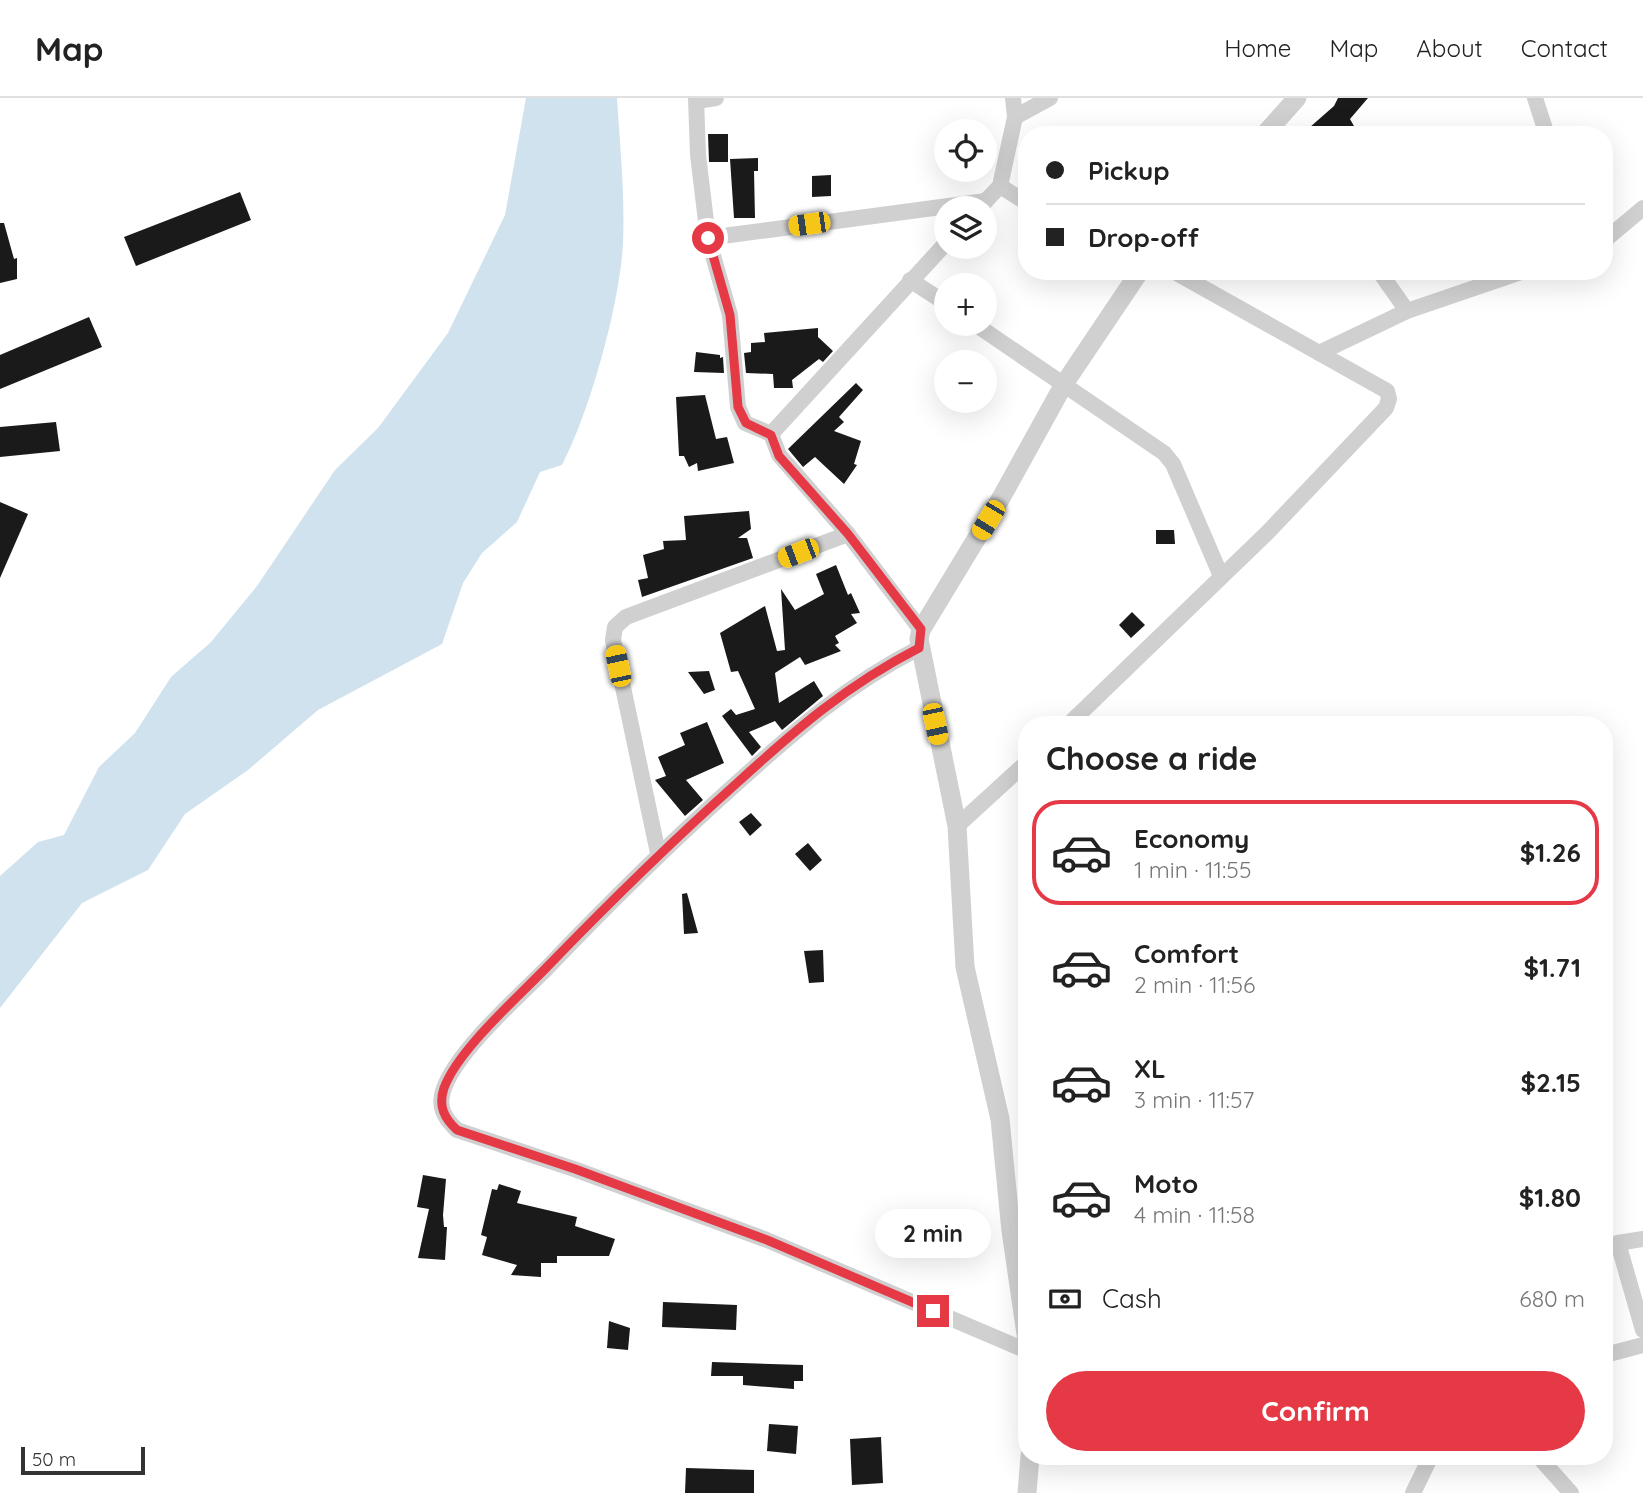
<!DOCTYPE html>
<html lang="en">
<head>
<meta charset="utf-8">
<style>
  :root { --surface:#fff; --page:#f2f2f2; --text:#222; --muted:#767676; --line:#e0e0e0; --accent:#e63946 }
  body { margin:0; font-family:Quicksand,sans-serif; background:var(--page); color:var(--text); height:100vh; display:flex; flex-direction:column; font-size:26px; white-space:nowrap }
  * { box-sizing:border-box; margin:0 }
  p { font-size:23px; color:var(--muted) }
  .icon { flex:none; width:38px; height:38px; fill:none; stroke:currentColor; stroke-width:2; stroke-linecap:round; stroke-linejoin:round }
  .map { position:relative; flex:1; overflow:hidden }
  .panel { position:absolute; left:1018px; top:618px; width:595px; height:749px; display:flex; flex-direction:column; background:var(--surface); border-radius:28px; box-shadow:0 7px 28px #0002 }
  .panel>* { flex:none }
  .guide { position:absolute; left:1018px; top:28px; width:595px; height:154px; border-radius:28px; box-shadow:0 7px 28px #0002; display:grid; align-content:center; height:154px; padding:0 28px; background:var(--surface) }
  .buttons { position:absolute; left:934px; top:21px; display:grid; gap:14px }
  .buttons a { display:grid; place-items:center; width:63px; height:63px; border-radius:50%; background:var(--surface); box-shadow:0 7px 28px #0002; font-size:35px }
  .scale { position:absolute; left:21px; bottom:18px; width:124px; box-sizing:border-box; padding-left:7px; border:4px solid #333; border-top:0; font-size:19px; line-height:24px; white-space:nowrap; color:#333; -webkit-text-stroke:5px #fff; paint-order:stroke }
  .end { position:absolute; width:32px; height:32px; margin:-16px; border:9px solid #e63946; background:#fff; box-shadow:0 0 0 4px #fff }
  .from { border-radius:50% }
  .bubble { position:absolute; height:49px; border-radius:24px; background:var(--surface); box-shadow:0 7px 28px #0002; font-size:23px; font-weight:700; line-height:49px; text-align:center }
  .car { position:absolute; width:21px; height:42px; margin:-21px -10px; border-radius:9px; box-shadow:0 0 5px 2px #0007; background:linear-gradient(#f5c518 24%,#345 0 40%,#f5c518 0 76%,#345 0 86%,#f5c518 0) }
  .guide b { display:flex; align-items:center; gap:24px; height:66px; font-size:26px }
  .guide b+b { border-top:2px solid var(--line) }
  .guide i { width:18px; height:18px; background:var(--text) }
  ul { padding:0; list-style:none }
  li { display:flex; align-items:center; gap:21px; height:105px; margin:0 14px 10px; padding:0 14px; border:4px solid transparent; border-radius:28px }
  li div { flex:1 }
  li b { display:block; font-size:26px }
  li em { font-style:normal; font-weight:700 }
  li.active { border-color:var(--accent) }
  li>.icon { width:63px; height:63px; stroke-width:1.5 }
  h2 { padding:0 28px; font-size:32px; line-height:84px }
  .pay { display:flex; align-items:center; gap:18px; height:77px; padding:0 28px; font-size:26px }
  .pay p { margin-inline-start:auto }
  .action { display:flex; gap:14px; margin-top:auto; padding:14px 28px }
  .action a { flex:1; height:80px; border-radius:42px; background:var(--accent); color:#fff; font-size:28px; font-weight:700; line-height:80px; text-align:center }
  header { display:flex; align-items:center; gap:42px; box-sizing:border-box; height:98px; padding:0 35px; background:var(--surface); border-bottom:2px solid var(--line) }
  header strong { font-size:33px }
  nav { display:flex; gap:38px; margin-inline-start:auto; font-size:24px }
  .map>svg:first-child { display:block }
  .water { fill:#cfe2ee }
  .building { fill:#1a1a1a }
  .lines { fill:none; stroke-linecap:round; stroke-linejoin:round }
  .minor { stroke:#d0d0d0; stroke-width:16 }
  .tertiary { stroke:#d0d0d0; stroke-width:19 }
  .route { stroke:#e63946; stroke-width:9 }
</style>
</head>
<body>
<header>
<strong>Map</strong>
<nav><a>Home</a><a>Map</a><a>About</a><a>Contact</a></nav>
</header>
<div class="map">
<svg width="1643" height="1395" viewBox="0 0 1643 1395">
  <rect width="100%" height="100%" fill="#fff"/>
  <path class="water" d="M 526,0 L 617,0 C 620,48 625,97 623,145 C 620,205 590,314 562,367 L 540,374 L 517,424 L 482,455 L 463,485 L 442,546 L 318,612 L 248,672 L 185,716 L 148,772 L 82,805 L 0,910 L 0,778 L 38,744 L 64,737 L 99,669 L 135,635 L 171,579 L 211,544 L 257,488 L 335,372 L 378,330 L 448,235 L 505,117 Z"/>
  <g class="building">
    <path d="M 1338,0 L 1368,0 L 1350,21 L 1359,37 L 1301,37 L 1334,8 Z"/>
    <path d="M 708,36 L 728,36 L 728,64 L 709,64 Z"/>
    <path d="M 758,60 L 758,73 L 754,73 L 755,120 L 734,120 L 730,61 Z"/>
    <path d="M 831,77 L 831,98 L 812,99 L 812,78 Z"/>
    <path d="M 240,94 L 251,122 L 136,168 L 124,139 Z"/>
    <path d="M 0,125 L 4,125 L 14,161 L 17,160 L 17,181 L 0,185 Z"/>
    <path d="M 89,219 L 102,249 L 0,291 L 0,257 Z"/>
    <path d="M 818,230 L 818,239 L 833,253 L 823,264 L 819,261 L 792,282 L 793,290 L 774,290 L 773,276 L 746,275 L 744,255 L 751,254 L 751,245 L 765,244 L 764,235 Z"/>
    <path d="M 696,254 L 720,257 L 720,260 L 723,259 L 724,275 L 694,274 Z"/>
    <path d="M 856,285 L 863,292 L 839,319 L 844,324 L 834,333 L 861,343 L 854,366 L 857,367 L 844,386 L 815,359 L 803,369 L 788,351 Z"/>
    <path d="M 705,297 L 716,341 L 727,339 L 734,365 L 698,373 L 697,365 L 689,369 L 684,358 L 679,358 L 676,299 Z"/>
    <path d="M 56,324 L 60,353 L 0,359 L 0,329 Z"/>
    <path d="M 0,404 L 28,416 L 0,480 Z"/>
    <path d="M 749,413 L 751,431 L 738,440 L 747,440 L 753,460 L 642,499 L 638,482 L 648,480 L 643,457 L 664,451 L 663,443 L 686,442 L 684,418 Z"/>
    <path d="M 1156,432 L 1174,432 L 1175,446 L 1156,446 Z"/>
    <path d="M 836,467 L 848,497 L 851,495 L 860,515 L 851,516 L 857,525 L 835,538 L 839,545 L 835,547 L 841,553 L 805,567 L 800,559 L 775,575 L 779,605 L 814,583 L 823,598 L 782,632 L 775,623 L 749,634 L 761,649 L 752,658 L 722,618 L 731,611 L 736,617 L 755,611 L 738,573 L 731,574 L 720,535 L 765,508 L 777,553 L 785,552 L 781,491 L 795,512 L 824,496 L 816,476 Z"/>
    <path d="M 1132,514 L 1145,527 L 1131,540 L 1119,527 Z"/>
    <path d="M 709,573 L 715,592 L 704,596 L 688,574 Z"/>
    <path d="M 707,624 L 724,665 L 686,682 L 703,702 L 685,718 L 655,682 L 666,678 L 658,659 L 685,647 L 680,635 Z"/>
    <path d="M 751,715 L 762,727 L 750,738 L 739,724 Z"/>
    <path d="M 808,745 L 822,762 L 810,773 L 795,756 Z"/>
    <path d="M 687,795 L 698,835 L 684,836 L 682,796 Z"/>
    <path d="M 823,852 L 824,884 L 809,885 L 804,853 Z"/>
    <path d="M 423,1077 L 446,1081 L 443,1117 L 444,1129 L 447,1129 L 445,1162 L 418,1160 L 429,1111 L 417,1109 Z"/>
    <path d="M 499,1086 L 521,1093 L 517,1105 L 577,1119 L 575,1128 L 615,1141 L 609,1158 L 557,1158 L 557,1165 L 541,1165 L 541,1179 L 511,1177 L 517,1167 L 482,1157 L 487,1139 L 481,1137 L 492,1091 L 497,1092 Z"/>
    <path d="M 663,1204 L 737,1207 L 736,1232 L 662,1229 Z"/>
    <path d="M 609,1223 L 630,1230 L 628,1252 L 607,1250 Z"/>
    <path d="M 712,1264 L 803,1267 L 803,1283 L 794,1283 L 794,1291 L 743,1287 L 743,1278 L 711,1278 Z"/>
    <path d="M 769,1326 L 798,1328 L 796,1356 L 767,1353 Z"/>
    <path d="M 881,1339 L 883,1385 L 852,1387 L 850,1341 Z"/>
    <path d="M 686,1370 L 754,1372 L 754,1395 L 685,1395 Z"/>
  </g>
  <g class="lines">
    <g class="minor">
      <path d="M 696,0 L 698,57 L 708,140 L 730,217 L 738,309 L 745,325 L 771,336 L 779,357 L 848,436 L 921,532"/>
      <path d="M 1535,0 L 1547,37"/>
      <path d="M 697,3 L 716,0"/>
      <path d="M 1015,19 L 1050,0"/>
      <path d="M 1000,88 L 1027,105"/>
      <path d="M 979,110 L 1000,88 L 1015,19 L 1013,0"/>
      <path d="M 708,140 L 986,103"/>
      <path d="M 1605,142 L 1643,110"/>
      <path d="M 1379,173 L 1407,213"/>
      <path d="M 910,182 L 947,206"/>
      <path d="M 975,226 L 1164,355 L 1173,366 L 1221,478"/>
      <path d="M 1319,255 L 1407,213 L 1524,173"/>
      <path d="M 771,336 L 947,144"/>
      <path d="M 919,550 C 847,587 797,631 737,685 C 671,744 608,806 547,870 C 517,900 458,952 444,990 C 437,1008 444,1020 457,1032 L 574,1071 L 767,1142 L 1027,1253"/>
      <path d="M 1069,626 L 1267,435 L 1386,310 L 1389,301 L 1387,293 L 1173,173"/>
      <path d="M 957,728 L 1027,664"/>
      <path d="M 658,755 L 613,542 L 615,529 L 626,519 L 848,436"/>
      <path d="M 1618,1145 L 1643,1232"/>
      <path d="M 1605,1152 L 1618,1145 L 1643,1141"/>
      <path d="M 1605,1257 L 1643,1247"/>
      <path d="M 1538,1358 L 1571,1395"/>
      <path d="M 1413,1395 L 1431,1358"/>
    </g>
    <g class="tertiary">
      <path d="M 1264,37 L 1297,0"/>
      <path d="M 1027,1243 L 1011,1133 L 1000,1021 L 965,869 L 957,728 L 919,541 L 921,532 L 1001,400 L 1064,286 L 1140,173"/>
      <path d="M 1027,1395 L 1030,1358"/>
    </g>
  </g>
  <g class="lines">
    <path class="route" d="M 708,140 L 730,217 L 738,309 L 746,325 L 771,337 L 779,358 L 848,436 L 921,531 L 919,550 C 847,587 796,631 737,685 C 671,744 608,806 546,870 C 517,900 458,952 444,990 C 438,1008 444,1020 457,1032 L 575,1071 L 767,1142 L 933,1213"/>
  </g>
</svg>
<div class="buttons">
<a><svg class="icon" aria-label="locate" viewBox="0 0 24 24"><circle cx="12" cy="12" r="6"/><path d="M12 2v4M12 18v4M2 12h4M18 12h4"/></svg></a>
<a><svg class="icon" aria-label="layers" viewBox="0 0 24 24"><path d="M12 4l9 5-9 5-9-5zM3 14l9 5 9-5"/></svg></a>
<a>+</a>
<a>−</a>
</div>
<div class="scale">50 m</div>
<i class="end from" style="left:708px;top:140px"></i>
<i class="end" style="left:933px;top:1213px"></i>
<div class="bubble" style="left:875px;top:1111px;width:116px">2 min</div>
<i class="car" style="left:809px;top:126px;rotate:262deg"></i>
<i class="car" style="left:988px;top:422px;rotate:211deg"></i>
<i class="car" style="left:798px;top:455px;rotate:249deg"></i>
<i class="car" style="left:618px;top:568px;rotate:348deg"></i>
<i class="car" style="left:935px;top:626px;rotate:168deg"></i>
<div class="guide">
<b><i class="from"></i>Pickup</b>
<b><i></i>Drop-off</b>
</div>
<section class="panel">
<h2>Choose a ride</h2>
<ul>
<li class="active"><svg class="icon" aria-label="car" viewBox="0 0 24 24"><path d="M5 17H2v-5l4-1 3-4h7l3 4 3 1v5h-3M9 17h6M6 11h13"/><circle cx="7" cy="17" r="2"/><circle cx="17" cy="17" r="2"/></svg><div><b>Economy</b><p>1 min · 11:55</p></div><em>$1.26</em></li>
<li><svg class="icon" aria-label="car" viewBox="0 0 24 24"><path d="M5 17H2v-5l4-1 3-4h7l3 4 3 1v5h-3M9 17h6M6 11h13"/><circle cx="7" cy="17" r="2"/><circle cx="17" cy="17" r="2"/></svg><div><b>Comfort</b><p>2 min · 11:56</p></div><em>$1.71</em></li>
<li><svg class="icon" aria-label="car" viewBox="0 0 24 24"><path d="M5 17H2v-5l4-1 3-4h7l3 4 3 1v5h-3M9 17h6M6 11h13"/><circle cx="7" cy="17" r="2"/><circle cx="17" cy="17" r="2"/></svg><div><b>XL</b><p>3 min · 11:57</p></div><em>$2.15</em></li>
<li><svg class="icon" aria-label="car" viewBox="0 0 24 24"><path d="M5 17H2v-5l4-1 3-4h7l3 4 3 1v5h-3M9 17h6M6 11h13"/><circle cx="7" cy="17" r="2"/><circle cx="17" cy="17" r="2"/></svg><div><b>Moto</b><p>4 min · 11:58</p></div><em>$1.80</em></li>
</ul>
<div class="pay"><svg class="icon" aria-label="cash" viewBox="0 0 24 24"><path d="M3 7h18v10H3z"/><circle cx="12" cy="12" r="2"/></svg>Cash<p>680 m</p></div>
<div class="action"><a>Confirm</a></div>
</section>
</div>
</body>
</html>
